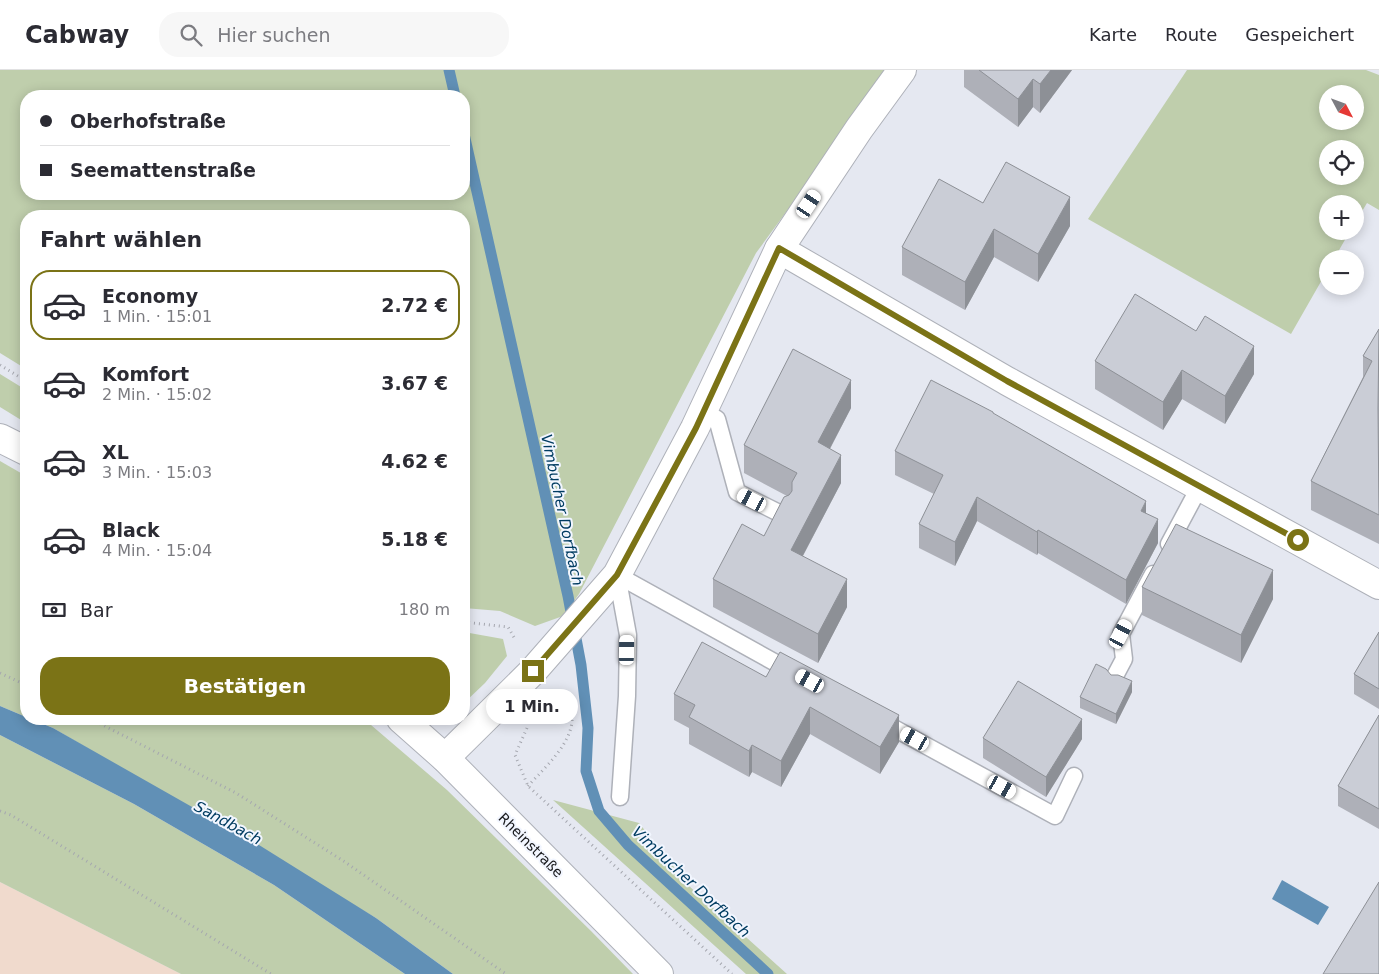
<!DOCTYPE html>
<html lang="de">
<head>
<meta charset="utf-8">
<style>
  :root { --surface:#fff; --page:#f7f7f7; --text:#2b2b33; --muted:#7c7c81; --line:#e1e1e2; --accent:#7b7316 }
  body { margin:0; font-family:"DejaVu Sans",sans-serif; background:var(--page); color:var(--text); height:100vh; display:flex; flex-direction:column; font-size:19px; white-space:nowrap }
  * { box-sizing:border-box; margin:0 }
  p { font-size:16px; color:var(--muted) }
  .icon { flex:none; width:28px; height:28px; fill:none; stroke:currentColor; stroke-width:2; stroke-linecap:round; stroke-linejoin:round }
  .map { position:relative; flex:1; overflow:hidden }
  .details { position:absolute; left:20px; top:140px; width:450px; height:515px; display:flex; flex-direction:column; background:var(--surface); border-radius:20px; box-shadow:0 2px 12px #0003 }
  .details>* { flex:none }
  .top-card { position:absolute; left:20px; top:20px; width:450px; height:110px; border-radius:20px; box-shadow:0 2px 12px #0003; display:grid; align-content:center; height:110px; padding:0 20px; background:var(--surface) }
  .needle { width:32px; rotate:131deg }
  .fabs { position:absolute; left:1319px; top:15px; display:grid; gap:10px }
  .fabs a { display:grid; place-items:center; width:45px; height:45px; border-radius:50%; background:var(--surface); box-shadow:0 2px 12px #0003; font-size:25px }
  .end { position:absolute; width:22px; height:22px; margin:-11px; border:6px solid #7b7316; background:#fff; box-shadow:0 0 0 2px #fff }
  .from { border-radius:50% }
  .bubble { position:absolute; height:35px; border-radius:18px; background:var(--surface); box-shadow:0 2px 12px #0003; font-size:16px; font-weight:700; line-height:35px; text-align:center }
  .car { position:absolute; width:15px; height:30px; margin:-15px -8px; border-radius:6px; box-shadow:0 0 4px 1px #0007; background:linear-gradient(#fff 24%,#345 0 40%,#fff 0 76%,#345 0 86%,#fff 0) }
  .top-card b { display:flex; align-items:center; gap:18px; height:48px; font-size:19px }
  .top-card b+b { border-top:1px solid var(--line) }
  .top-card i { width:12px; height:12px; background:var(--text) }
  ul { padding:0; list-style:none }
  li { display:flex; align-items:center; gap:15px; height:70px; margin:0 10px 8px; padding:0 10px; border:2px solid transparent; border-radius:20px }
  li div { flex:1 }
  li b { display:block; font-size:19px }
  li em { font-style:normal; font-weight:700 }
  li.active { border-color:var(--accent) }
  li>.icon { width:45px; height:45px; stroke-width:1.5 }
  h2 { padding:0 20px; font-size:22px; line-height:60px }
  .pay { display:flex; align-items:center; gap:12px; height:55px; padding:0 20px; font-size:19px }
  .pay p { margin-inline-start:auto }
  .primary-button { display:flex; gap:10px; margin-top:auto; padding:10px 20px }
  .primary-button a { flex:1; height:58px; border-radius:20px; background:var(--accent); color:#fff; font-size:20px; font-weight:700; line-height:58px; text-align:center }
  header { display:flex; align-items:center; gap:30px; box-sizing:border-box; height:70px; padding:0 25px; background:var(--surface); border-bottom:1px solid var(--line) }
  header strong { font-size:24px }
  nav { display:flex; gap:28px; margin-inline-start:auto; font-size:18px }
  .search { width:350px; height:45px; background:var(--page); display:flex; align-items:center; gap:12px; box-sizing:border-box; padding:0 18px; border-radius:20px; color:var(--muted); font-size:19px }
  .map>svg:first-child { display:block }
  .industrial { fill:#f0dacd }
  .green { fill:#bfceac; fill-rule:evenodd }
  .water { fill:#6190b6 }
  .lines { fill:none; stroke-linecap:round; stroke-linejoin:round }
  .stream { stroke:#6190b6; stroke-width:11 }
  .service-casing { stroke:#aeb1b9; stroke-width:19 }
  .minor-casing { stroke:#aeb1b9; stroke-width:30 }
  .tertiary-casing { stroke:#aeb1b9; stroke-width:30 }
  .path { stroke:#a5a7af; stroke-width:3; stroke-dasharray:1 4; stroke-linecap:butt }
  .service { stroke:#fff; stroke-width:16 }
  .minor { stroke:#fff; stroke-width:28 }
  .tertiary { stroke:#fff; stroke-width:28 }
  .wall { fill:#aeb0b8 }
  .shaded-wall { fill:#8d9096 }
  .building { fill:#cacdd6; stroke:#8d9096 }
  .route { stroke:#7b7316; stroke-width:6 }
  .labels { text-anchor:middle; dominant-baseline:central; stroke-width:4; stroke-linejoin:round; paint-order:stroke }
  .street-label { font-size:14px; fill:#17181b; stroke:#f2f6ff }
  .water-label { font-size:15px; font-style:italic; fill:#003c61; stroke:#f2f6ff }
</style>
</head>
<body>
<header>
<strong>Cabway</strong>
<div class="search"><svg class="icon" aria-label="search" viewBox="0 0 24 24"><circle cx="10" cy="10" r="6"/><path d="M15 15l6 6"/></svg>Hier suchen</div>
<nav><a>Karte</a><a>Route</a><a>Gespeichert</a></nav>
</header>
<div class="map">
<svg width="1379" height="904" viewBox="0 0 1379 904">
  <rect width="100%" height="100%" fill="#e5e8f1"/>
  <path class="industrial" d="M 0,812 L 181,904 L 0,904 Z"/>
  <g class="green">
    <path d="M 0,0 L 888,0 L 865,35 L 756,183 L 579,524 L 563,546 L 535,556 L 500,541 L 464,538 L 464,146 L 26,146 L 26,299 L 0,283 ZM 26,26 L 464,26 L 464,124 L 26,124 Z"/>
    <path d="M 1187,0 L 1366,0 L 1379,5 L 1379,140 L 1367,133 L 1355,153 L 1355,134 L 1328,134 L 1328,161 L 1350,161 L 1334,189 L 1328,189 L 1327,201 L 1291,264 L 1088,149 ZM 1328,24 L 1355,24 L 1355,51 L 1328,51 ZM 1328,79 L 1355,79 L 1355,106 L 1328,106 Z"/>
    <path d="M 0,304 L 26,320 L 26,353 L 0,337 Z"/>
    <path d="M 0,391 L 26,406 L 26,647 L 0,636 Z"/>
    <path d="M 464,562 L 503,569 L 507,586 L 485,613 L 464,633 Z"/>
    <path d="M 31,649 L 364,649 L 447,720 L 591,861 L 633,904 L 453,904 L 376,848 L 53,658 Z"/>
    <path d="M 0,665 L 134,734 L 274,815 L 405,904 L 181,904 L 0,812 Z"/>
    <path d="M 553,730 L 639,753 L 689,816 L 787,904 L 746,904 Z"/>
  </g>
  <g class="water">
    <path d="M 0,636 L 26,647 L 26,649 L 31,649 L 53,658 L 259,775 L 376,848 L 453,904 L 405,904 L 274,815 L 134,734 L 0,665 Z"/>
    <path d="M 1282,810 L 1329,837 L 1318,855 L 1272,829 Z"/>
  </g>
  <g class="lines">
    <g class="stream">
      <path d="M 449,0 L 455,26"/>
      <path d="M 464,64 L 568,526 L 581,595 L 588,658 L 586,701 L 599,741 L 628,775 L 768,904"/>
    </g>
    <g class="service-casing">
      <g id="service">
        <path d="M 703,341 L 717,349 L 737,422 L 783,445"/>
        <path d="M 1169,474 L 1200,416"/>
        <path d="M 1115,606 L 1124,589 L 1121,564 L 1153,504"/>
        <path d="M 879,650 L 1055,746 L 1074,706"/>
        <path d="M 620,727 L 627,626 L 628,565 L 617,505 L 794,603"/>
      </g>
    </g>
    <g class="minor-casing">
      <g id="minor">
        <path d="M 779,179 L 1007,311 L 1379,515"/>
        <path d="M 445,688 L 533,601 L 617,505 L 695,358 L 779,179 L 859,59 L 902,0"/>
      </g>
    </g>
    <g class="tertiary-casing">
      <g id="tertiary">
        <path d="M 0,368 L 26,381"/>
        <path d="M 401,649 L 445,688 L 659,904"/>
      </g>
    </g>
    <g class="path">
      <path d="M 0,295 L 26,311"/>
      <path d="M 464,552 L 508,557 L 515,569"/>
      <path d="M 0,603 L 26,615"/>
      <path d="M 91,649 L 236,723 L 345,792 L 506,904"/>
      <path d="M 527,658 L 515,685 L 528,716 L 732,904"/>
      <path d="M 528,716 C 550,692 594,654 559,623"/>
      <path d="M 0,741 L 11,745 L 271,904"/>
    </g>
    <use href="#service" class="service"/>
    <use href="#minor" class="minor"/>
    <use href="#tertiary" class="tertiary"/>
  </g>
  <g class="wall">
    <path d="M 964,0 L 1072,0 L 1040,43 L 1033,37 L 1018,57 L 964,17 Z"/>
    <path d="M 983,133 L 1070,156 L 1038,212 L 994,187 L 965,240 L 902,205 L 902,177 Z"/>
    <path d="M 1379,259 L 1379,474 L 1311,440 L 1311,411 L 1363,307 L 1363,286 Z"/>
    <path d="M 1095,291 L 1254,304 L 1225,354 L 1182,329 L 1163,360 L 1095,319 Z"/>
    <path d="M 851,338 L 830,379 L 841,413 L 803,486 L 847,537 L 818,593 L 713,537 L 713,509 L 764,466 L 787,426 L 744,403 L 744,375 Z"/>
    <path d="M 993,344 L 1146,443 L 1158,473 L 1126,534 L 1038,483 L 1037,485 L 977,451 L 955,496 L 919,478 L 919,454 L 934,424 L 895,405 L 895,381 Z"/>
    <path d="M 1142,517 L 1273,529 L 1241,593 L 1142,545 Z"/>
    <path d="M 1379,562 L 1379,639 L 1354,624 L 1354,604 Z"/>
    <path d="M 1111,605 L 1132,622 L 1116,654 L 1080,638 L 1080,627 Z"/>
    <path d="M 766,607 L 899,672 L 880,704 L 810,664 L 781,717 L 752,702 L 749,707 L 689,674 L 689,658 L 674,650 L 674,624 Z"/>
    <path d="M 1379,645 L 1379,759 L 1338,736 L 1338,716 Z"/>
    <path d="M 983,668 L 1082,669 L 1046,727 L 983,688 Z"/>
  </g>
  <g class="shaded-wall">
    <path d="M 1051,0 L 1072,0 L 1040,43 L 1040,14 Z"/>
    <path d="M 1033,9 L 1033,37 L 1018,57 L 1018,29 Z"/>
    <path d="M 1070,127 L 1070,156 L 1038,212 L 1038,184 Z"/>
    <path d="M 994,159 L 994,187 L 965,240 L 965,212 Z"/>
    <path d="M 1254,276 L 1254,304 L 1225,354 L 1225,326 Z"/>
    <path d="M 1182,300 L 1182,329 L 1163,360 L 1163,332 Z"/>
    <path d="M 851,310 L 851,338 L 818,401 L 818,372 Z"/>
    <path d="M 841,385 L 841,413 L 791,508 L 791,480 Z"/>
    <path d="M 977,427 L 977,451 L 955,496 L 955,472 Z"/>
    <path d="M 1146,431 L 1146,454 L 1141,441 Z"/>
    <path d="M 1158,449 L 1158,473 L 1126,534 L 1126,510 Z"/>
    <path d="M 1038,460 L 1038,483 L 1037,485 L 1037,462 Z"/>
    <path d="M 1273,500 L 1273,529 L 1241,593 L 1241,565 Z"/>
    <path d="M 847,509 L 847,537 L 818,593 L 818,564 Z"/>
    <path d="M 1132,611 L 1132,622 L 1116,654 L 1116,644 Z"/>
    <path d="M 810,637 L 810,664 L 781,717 L 781,691 Z"/>
    <path d="M 899,645 L 899,672 L 880,704 L 880,677 Z"/>
    <path d="M 1082,649 L 1082,669 L 1046,727 L 1046,707 Z"/>
    <path d="M 752,675 L 752,702 L 749,707 L 749,681 Z"/>
  </g>
  <g class="building">
    <path d="M 979,0 L 1051,0 L 1040,14 L 1033,9 L 1018,29 Z"/>
    <path d="M 1006,92 L 1070,127 L 1038,184 L 994,159 L 965,212 L 902,177 L 939,109 L 983,133 Z"/>
    <path d="M 1135,224 L 1196,261 L 1205,246 L 1254,276 L 1225,326 L 1182,300 L 1163,332 L 1095,291 Z"/>
    <path d="M 1379,259 L 1378,338 L 1379,445 L 1311,411 L 1372,291 L 1363,286 Z"/>
    <path d="M 793,279 L 851,310 L 818,372 L 841,385 L 791,480 L 847,509 L 818,564 L 713,509 L 742,454 L 764,466 L 784,427 L 789,425 L 792,421 L 792,412 L 797,403 L 744,375 Z"/>
    <path d="M 931,310 L 993,342 L 993,343 L 1146,431 L 1141,441 L 1158,449 L 1126,510 L 1038,460 L 1037,462 L 977,427 L 955,472 L 919,454 L 943,405 L 895,381 Z"/>
    <path d="M 1176,454 L 1273,500 L 1241,565 L 1142,517 Z"/>
    <path d="M 1379,562 L 1379,619 L 1354,604 Z"/>
    <path d="M 702,572 L 766,607 L 780,582 L 899,645 L 880,677 L 810,637 L 781,691 L 752,675 L 749,681 L 689,647 L 695,635 L 674,624 Z"/>
    <path d="M 1096,594 L 1106,599 L 1111,605 L 1118,605 L 1132,611 L 1116,644 L 1080,627 Z"/>
    <path d="M 1018,611 L 1082,649 L 1046,707 L 983,668 Z"/>
    <path d="M 1379,645 L 1379,739 L 1338,716 Z"/>
    <path d="M 1379,812 L 1379,904 L 1323,904 Z"/>
  </g>
  <g class="lines">
    <path class="route" d="M 533,601 L 617,505 L 696,358 L 779,178 L 1007,311 L 1298,470"/>
  </g>
  <g class="labels">
    <g class="street-label">
      <text transform="translate(531 775) rotate(45)">Rheinstraße</text>
    </g>
    <g class="water-label">
      <text transform="translate(562 440) rotate(78)">Vimbucher Dorfbach</text>
      <text transform="translate(228 753) rotate(29)">Sandbach</text>
      <text transform="translate(691 812) rotate(43)">Vimbucher Dorfbach</text>
    </g>
  </g>
</svg>
<div class="fabs">
<a><svg class="needle" viewBox="-14 -14 28 28"><path d="M0-13l5 13h-10z" fill="#e53935"/><path d="M0 13l5-13h-10z" fill="#7c7c81"/></svg></a>
<a><svg class="icon" aria-label="locate" viewBox="0 0 24 24"><circle cx="12" cy="12" r="6"/><path d="M12 2v4M12 18v4M2 12h4M18 12h4"/></svg></a>
<a>+</a>
<a>−</a>
</div>
<i class="end from" style="left:1298px;top:470px"></i>
<i class="end" style="left:533px;top:601px"></i>
<div class="bubble" style="left:486px;top:619px;width:92px">1 Min.</div>
<i class="car" style="left:809px;top:134px;rotate:34deg"></i>
<i class="car" style="left:752px;top:430px;rotate:297deg"></i>
<i class="car" style="left:1121px;top:564px;rotate:28deg"></i>
<i class="car" style="left:627px;top:580px;rotate:1deg"></i>
<i class="car" style="left:810px;top:611px;rotate:299deg"></i>
<i class="car" style="left:915px;top:669px;rotate:299deg"></i>
<i class="car" style="left:1002px;top:717px;rotate:119deg"></i>
<div class="top-card">
<b><i class="from"></i>Oberhofstraße</b>
<b><i></i>Seemattenstraße</b>
</div>
<section class="details">
<h2>Fahrt wählen</h2>
<ul>
<li class="active"><svg class="icon" aria-label="car" viewBox="0 0 24 24"><path d="M5 17H2v-5l4-1 3-4h7l3 4 3 1v5h-3M9 17h6M6 11h13"/><circle cx="7" cy="17" r="2"/><circle cx="17" cy="17" r="2"/></svg><div><b>Economy</b><p>1 Min. · 15:01</p></div><em>2.72 €</em></li>
<li><svg class="icon" aria-label="car" viewBox="0 0 24 24"><path d="M5 17H2v-5l4-1 3-4h7l3 4 3 1v5h-3M9 17h6M6 11h13"/><circle cx="7" cy="17" r="2"/><circle cx="17" cy="17" r="2"/></svg><div><b>Komfort</b><p>2 Min. · 15:02</p></div><em>3.67 €</em></li>
<li><svg class="icon" aria-label="car" viewBox="0 0 24 24"><path d="M5 17H2v-5l4-1 3-4h7l3 4 3 1v5h-3M9 17h6M6 11h13"/><circle cx="7" cy="17" r="2"/><circle cx="17" cy="17" r="2"/></svg><div><b>XL</b><p>3 Min. · 15:03</p></div><em>4.62 €</em></li>
<li><svg class="icon" aria-label="car" viewBox="0 0 24 24"><path d="M5 17H2v-5l4-1 3-4h7l3 4 3 1v5h-3M9 17h6M6 11h13"/><circle cx="7" cy="17" r="2"/><circle cx="17" cy="17" r="2"/></svg><div><b>Black</b><p>4 Min. · 15:04</p></div><em>5.18 €</em></li>
</ul>
<div class="pay"><svg class="icon" aria-label="cash" viewBox="0 0 24 24"><path d="M3 7h18v10H3z"/><circle cx="12" cy="12" r="2"/></svg>Bar<p>180 m</p></div>
<div class="primary-button"><a>Bestätigen</a></div>
</section>
</div>
</body>
</html>
